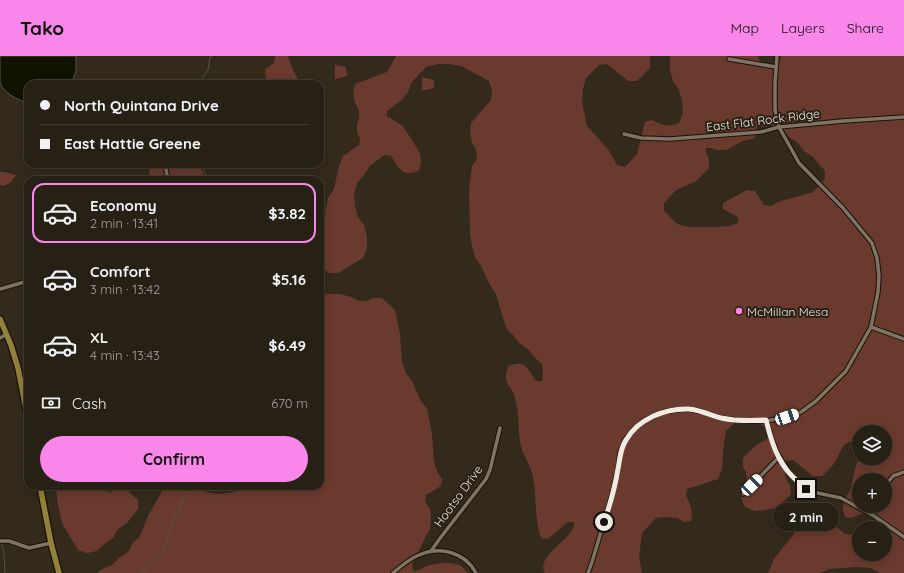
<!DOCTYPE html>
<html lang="en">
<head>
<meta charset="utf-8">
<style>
  :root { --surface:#262015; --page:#2e281e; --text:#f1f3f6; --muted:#a4a3a0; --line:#423e34; --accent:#f987e9 }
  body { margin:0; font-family:Quicksand,sans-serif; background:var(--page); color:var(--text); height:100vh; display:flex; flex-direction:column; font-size:15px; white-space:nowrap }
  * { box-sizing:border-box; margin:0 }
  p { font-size:13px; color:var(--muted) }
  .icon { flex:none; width:22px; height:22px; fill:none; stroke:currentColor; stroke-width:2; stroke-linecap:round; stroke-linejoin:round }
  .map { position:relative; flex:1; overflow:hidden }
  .drawer { position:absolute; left:24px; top:120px; width:300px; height:314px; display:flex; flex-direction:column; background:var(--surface); border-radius:12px; box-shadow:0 2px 10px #0003,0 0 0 1px var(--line) }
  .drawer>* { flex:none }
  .banner { position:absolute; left:24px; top:24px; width:300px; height:88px; border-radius:12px; box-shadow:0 2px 10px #0003,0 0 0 1px var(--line); display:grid; align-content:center; height:88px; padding:0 16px; background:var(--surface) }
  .fabs { position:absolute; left:852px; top:369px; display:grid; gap:8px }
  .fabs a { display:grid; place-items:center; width:40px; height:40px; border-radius:50%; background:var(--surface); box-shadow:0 2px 10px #0003,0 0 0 1px var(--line); font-size:20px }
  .end { position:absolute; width:18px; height:18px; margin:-9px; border:5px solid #f0eae1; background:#111; box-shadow:0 0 0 2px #111 }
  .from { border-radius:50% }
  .bubble { position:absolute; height:28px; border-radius:14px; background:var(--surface); box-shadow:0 2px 10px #0003,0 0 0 1px var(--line); font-size:13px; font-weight:700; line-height:28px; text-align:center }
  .car { position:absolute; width:12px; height:24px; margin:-12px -6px; border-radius:5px; box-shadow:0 0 3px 1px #0007; background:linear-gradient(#fff 24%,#345 0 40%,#fff 0 76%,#345 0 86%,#fff 0) }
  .banner b { display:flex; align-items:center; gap:14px; height:38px; font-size:15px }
  .banner b+b { border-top:1px solid var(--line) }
  .banner i { width:10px; height:10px; background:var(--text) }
  ul { padding:7px 0 0; list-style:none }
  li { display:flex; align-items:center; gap:12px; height:60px; margin:0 8px 6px; padding:0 8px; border:2px solid transparent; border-radius:12px }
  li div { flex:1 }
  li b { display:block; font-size:15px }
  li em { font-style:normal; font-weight:700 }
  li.on { border-color:var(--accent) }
  li>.icon { width:36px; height:36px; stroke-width:1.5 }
  .pay { display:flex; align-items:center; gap:10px; height:44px; padding:0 16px; font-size:15px }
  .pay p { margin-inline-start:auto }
  .cta { display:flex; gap:8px; margin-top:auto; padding:8px 16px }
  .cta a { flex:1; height:46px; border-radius:24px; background:var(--accent); color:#111; font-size:16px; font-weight:700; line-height:46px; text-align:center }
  header { display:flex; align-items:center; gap:24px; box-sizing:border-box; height:56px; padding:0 20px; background:var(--accent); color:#111 }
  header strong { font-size:19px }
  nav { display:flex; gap:22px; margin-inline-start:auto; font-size:14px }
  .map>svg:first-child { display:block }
  .green { fill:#6b3a2e; fill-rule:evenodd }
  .water { fill:#101300; stroke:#535444 }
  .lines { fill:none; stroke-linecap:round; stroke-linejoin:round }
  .stream { stroke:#535444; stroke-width:1 }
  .street-casing { stroke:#1b1206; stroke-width:5.5 }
  .primary-casing { stroke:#1b1206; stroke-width:8 }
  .street { stroke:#7f7364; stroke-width:3.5 }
  .primary { stroke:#93803a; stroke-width:5.5 }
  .route { stroke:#f0eae1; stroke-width:5 }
  .poi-dot { fill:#f987e9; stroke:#292013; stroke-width:1.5 }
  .labels { text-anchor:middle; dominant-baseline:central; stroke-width:4; stroke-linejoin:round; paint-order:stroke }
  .street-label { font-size:12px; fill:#f0eae1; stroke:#292013 }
  .poi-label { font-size:12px; fill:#f0eae1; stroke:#292013; text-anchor:start }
</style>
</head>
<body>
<header>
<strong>Tako</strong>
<nav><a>Map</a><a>Layers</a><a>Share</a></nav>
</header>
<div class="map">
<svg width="904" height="517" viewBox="0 0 904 517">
  <rect width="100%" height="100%" fill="#332a1c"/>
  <g class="green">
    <path d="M 275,0 L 288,0 C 291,11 295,19 302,28 L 266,28 L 265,13 L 274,7 Z"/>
    <path d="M 396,0 L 650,0 L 650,12 L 637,25 L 628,25 L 607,8 L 599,9 L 586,22 L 583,33 L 582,46 L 587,70 L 608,93 L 617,109 L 625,111 L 637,98 L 645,66 L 652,64 C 663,70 668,71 679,67 L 683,57 L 682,45 L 679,34 L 673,25 L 670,14 L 670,0 L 758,0 L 761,8 L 770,10 L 779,7 L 781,0 L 904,0 L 904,517 L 880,517 L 870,512 L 856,511 L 829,513 L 820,517 L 768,517 L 774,503 L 793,479 L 797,469 L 803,461 L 811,458 L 822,459 L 845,478 L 856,479 L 859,479 L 859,498 L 885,498 L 885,472 L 871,472 L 878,465 L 877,458 C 867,456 861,457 852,462 L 845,461 L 843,454 L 844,444 L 850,435 L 858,401 L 859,399 L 859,402 L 885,402 L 885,376 L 859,376 L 859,386 C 842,383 842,394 835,406 C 832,411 826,416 822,420 L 813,420 L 793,404 L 785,405 L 784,413 L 786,423 L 790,430 L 791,438 L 778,451 L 766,454 L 755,455 L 745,451 L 741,442 L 743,432 L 747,425 L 746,416 L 743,411 L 743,402 L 756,389 L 773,380 L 773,374 L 748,362 L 739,362 L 726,375 L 724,387 L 722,413 L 718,423 L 687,433 L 686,440 C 691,449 693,455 691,465 L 684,466 L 677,462 L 666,461 L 656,462 L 642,477 L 639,501 L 642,517 L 545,517 C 535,502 568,485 573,472 C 574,471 574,468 574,466 L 568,466 L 548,483 L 541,482 C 534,462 537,442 533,421 C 531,409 524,402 521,390 C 518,377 519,363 517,350 C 516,347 515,342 514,338 C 511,332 505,327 506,319 C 506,316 508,313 508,310 C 526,304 527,312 536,325 L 542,325 L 543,318 L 542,308 L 534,301 L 528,293 L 519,287 L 513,279 L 506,272 L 496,238 L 490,229 L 481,210 L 475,201 L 472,190 L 470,177 L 469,134 L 472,110 L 477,103 L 476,94 L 472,87 L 470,77 L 471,67 L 491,44 L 492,34 L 489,25 L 461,10 L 449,8 L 438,8 L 426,11 L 412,26 L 408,36 L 402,44 L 387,55 L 387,60 L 403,70 L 420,97 L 421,107 L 419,115 C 401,121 400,113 391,100 L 384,99 L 369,111 L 364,119 L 357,127 L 354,138 L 355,150 L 358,161 L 364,169 L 367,181 L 367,192 L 363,202 L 338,217 L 329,217 L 320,209 L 320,192 L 323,179 L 326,153 L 328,142 L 334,133 L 339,110 L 343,100 L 359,89 L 360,82 L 357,77 L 357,68 L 359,62 L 359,54 L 355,47 L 353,37 L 355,28 L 387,16 ZM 772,70 L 783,73 L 789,81 L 798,87 L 804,95 L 813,101 L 825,115 L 825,123 L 813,136 L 778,146 L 771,150 L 764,149 L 755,135 L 747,134 L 723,147 L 723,153 L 738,161 L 738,167 L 729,170 L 716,171 L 689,171 L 677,168 L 664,155 L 664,147 L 676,134 L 696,125 L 709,112 L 709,103 L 706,97 L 706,92 L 711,92 L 717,94 L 726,94 L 743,85 L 755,82 L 757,71 ZM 859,424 L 885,424 L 885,450 L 859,450 Z"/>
    <path d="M 335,9 L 346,11 L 347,20 L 335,23 Z"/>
    <path d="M 422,21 L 434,24 L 434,32 L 422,35 Z"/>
    <path d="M 149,108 L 197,108 L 203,116 L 205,124 L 150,124 Z"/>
    <path d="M 0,116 L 4,116 L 16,119 L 11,126 L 4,130 L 0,129 Z"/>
    <path d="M 320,238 L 340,238 L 351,241 L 359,245 L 367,245 L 373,242 L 382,242 L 395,254 L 400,278 L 402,305 L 406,317 L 412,325 L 421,345 L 427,353 L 432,378 L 434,405 L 437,416 L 442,423 L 441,430 L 426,439 L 425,446 L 430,453 L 431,463 L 430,473 L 425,482 L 412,509 L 413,515 C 420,515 421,512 427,510 C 436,507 453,505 461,510 C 464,512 466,515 468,517 L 97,517 L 102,513 L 112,509 L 119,502 L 128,496 L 133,487 L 140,480 L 148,460 L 164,432 C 169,430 193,428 198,431 C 201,432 203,434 206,436 C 217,439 227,438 237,435 L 238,430 L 320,430 Z"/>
    <path d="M 56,430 L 106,430 L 106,436 L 112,436 L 117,433 L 126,433 L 138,444 L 138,453 L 127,467 L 118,473 L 113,482 L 104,488 L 97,495 L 87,497 L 78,494 L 62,467 L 57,443 Z"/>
  </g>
  <path class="water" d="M 0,0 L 76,0 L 76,15 L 71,28 L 28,28 L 27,47 C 18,44 2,36 0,26 C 0,20 0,7 0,0 Z"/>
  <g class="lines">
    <g class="stream">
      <path d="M 198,28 L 208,14 L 210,1 L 212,0"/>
      <path d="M 200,108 L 206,118 L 204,124"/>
      <path d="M 1,486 L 4,497 L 5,517"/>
      <path d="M 142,517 L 162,498 L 165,493 L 174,464 L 190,430"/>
    </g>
    <g class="street-casing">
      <g id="street">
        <path d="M 729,3 L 776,11"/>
        <path d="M 624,78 L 641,82 L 670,83 L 761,76 L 779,71 L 843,65 L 904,61"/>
        <path d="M 165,108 L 168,124"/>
        <path d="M 0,233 L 28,225"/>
        <path d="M 871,271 L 904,283"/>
        <path d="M 0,282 L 7,278"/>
        <path d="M 21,324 L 28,323"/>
        <path d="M 766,365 L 771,381 L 777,397 L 791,419 L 806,433 L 813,436 L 841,442 L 874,460 L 904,481"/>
        <path d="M 885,430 L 893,420 L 904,416"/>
        <path d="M 743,438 L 779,401"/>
        <path d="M 0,485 L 9,485 L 29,492 L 51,487"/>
        <path d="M 431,495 L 441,481 L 486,423 L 490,414 L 500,372"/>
        <path d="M 393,517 C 401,510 409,503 419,499 C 440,490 465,496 476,517"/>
        <path d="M 588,517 L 592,506 L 612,439 L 618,413 L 620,397 L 625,384 L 634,373 L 645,364 L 663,356 L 675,354 L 689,353 L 703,356 L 721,362 L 737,364 L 751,365 L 766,365 L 787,361 L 801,356 L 816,345 L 846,315 L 871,271 L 878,236 L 879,220 L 877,202 L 872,187 L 843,152 L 799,107 L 779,71 L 775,54 L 775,27 L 777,0"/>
      </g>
    </g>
    <g class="primary-casing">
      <g id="primary">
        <path d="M 0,263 L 11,289 L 18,312 L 28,363"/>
        <path d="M 40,430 L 51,487 L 59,517"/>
      </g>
    </g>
    <use href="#street" class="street"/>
    <use href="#primary" class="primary"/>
  </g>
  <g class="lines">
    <path class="route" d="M 604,466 C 610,449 615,431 618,413 C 620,403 620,393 626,384 C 638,363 665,352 689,353 C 700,354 710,359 721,362 C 736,365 751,365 766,364 C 771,384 777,405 792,420 C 796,424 801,428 806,433"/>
  </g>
  <circle class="poi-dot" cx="739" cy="255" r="4"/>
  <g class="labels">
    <g class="street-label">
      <text transform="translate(763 64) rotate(-7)">East Flat Rock Ridge</text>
      <text transform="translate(458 440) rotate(-54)">Hootso Drive</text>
    </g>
    <g class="poi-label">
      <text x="747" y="255">McMillan Mesa</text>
    </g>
  </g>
</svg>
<div class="fabs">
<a><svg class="icon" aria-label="layers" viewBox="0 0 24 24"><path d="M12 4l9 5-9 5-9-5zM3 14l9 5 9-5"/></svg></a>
<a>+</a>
<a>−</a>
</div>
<i class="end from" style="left:604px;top:466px"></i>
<i class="end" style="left:806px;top:433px"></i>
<div class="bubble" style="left:773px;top:447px;width:66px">2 min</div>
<i class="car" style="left:787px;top:361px;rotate:71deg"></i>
<i class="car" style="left:752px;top:429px;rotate:45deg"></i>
<div class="banner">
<b><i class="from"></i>North Quintana Drive</b>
<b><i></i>East Hattie Greene</b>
</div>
<section class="drawer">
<ul>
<li class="on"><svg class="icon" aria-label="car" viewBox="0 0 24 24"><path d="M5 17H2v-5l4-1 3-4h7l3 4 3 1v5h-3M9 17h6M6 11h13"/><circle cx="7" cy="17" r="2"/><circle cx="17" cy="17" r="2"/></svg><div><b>Economy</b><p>2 min · 13:41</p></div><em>$3.82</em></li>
<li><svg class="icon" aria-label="car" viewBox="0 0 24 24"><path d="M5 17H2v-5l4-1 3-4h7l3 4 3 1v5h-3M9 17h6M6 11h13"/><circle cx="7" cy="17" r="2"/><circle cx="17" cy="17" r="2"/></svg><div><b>Comfort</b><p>3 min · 13:42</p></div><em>$5.16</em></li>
<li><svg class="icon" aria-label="car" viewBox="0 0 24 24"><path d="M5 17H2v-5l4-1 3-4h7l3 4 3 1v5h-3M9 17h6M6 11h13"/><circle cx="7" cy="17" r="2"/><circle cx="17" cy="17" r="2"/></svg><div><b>XL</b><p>4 min · 13:43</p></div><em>$6.49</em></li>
</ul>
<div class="pay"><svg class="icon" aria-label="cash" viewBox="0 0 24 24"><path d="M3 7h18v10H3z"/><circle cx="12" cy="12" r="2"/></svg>Cash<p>670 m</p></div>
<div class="cta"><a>Confirm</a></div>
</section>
</div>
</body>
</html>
